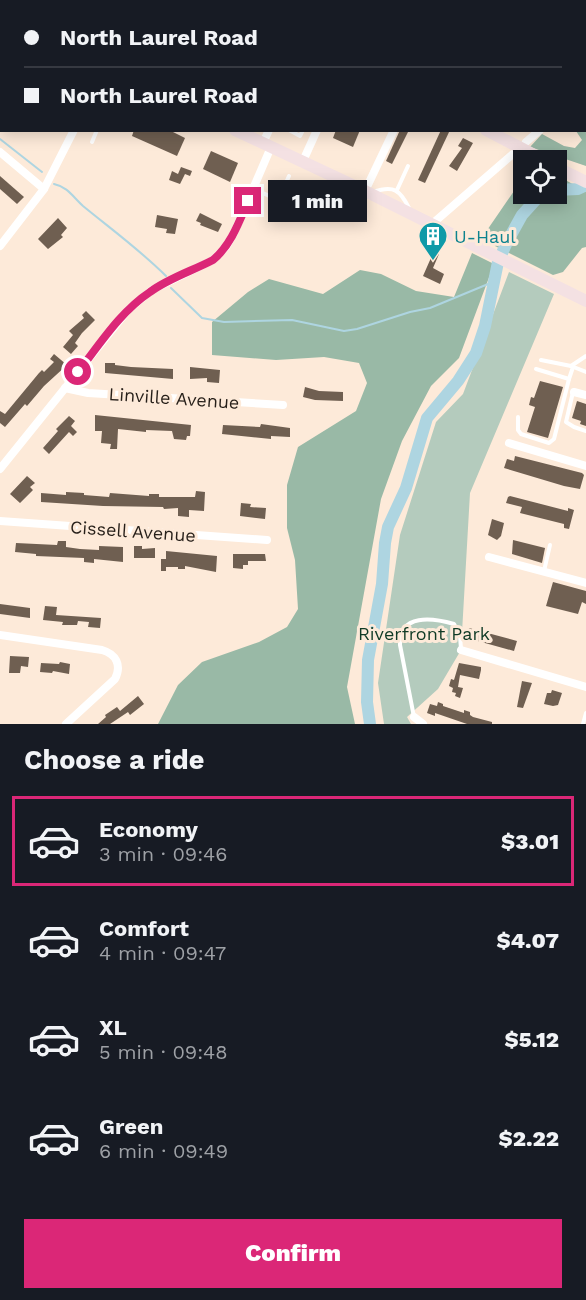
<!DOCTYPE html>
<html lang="en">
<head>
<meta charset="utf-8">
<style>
  :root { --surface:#171b24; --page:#242831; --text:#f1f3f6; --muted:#9ea1a6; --line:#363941; --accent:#db2777 }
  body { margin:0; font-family:"Work Sans",sans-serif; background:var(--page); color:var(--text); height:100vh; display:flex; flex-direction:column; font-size:22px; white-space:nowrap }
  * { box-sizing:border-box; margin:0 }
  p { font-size:20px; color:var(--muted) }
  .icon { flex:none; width:33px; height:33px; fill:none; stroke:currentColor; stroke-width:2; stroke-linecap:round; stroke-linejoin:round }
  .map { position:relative; height:724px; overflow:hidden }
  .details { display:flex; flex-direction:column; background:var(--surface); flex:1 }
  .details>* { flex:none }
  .guide { position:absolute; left:0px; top:0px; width:586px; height:132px; box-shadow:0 3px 15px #0003; display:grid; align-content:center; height:132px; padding:0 24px; background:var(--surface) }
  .fabs { position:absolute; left:513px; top:150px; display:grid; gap:12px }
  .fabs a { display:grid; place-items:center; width:54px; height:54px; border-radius:0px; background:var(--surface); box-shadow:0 3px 15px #0003; font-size:30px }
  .end { position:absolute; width:27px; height:27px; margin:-14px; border:8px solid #db2777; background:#fff; box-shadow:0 0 0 3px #fff }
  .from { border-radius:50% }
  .bubble { position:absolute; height:42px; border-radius:0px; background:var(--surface); box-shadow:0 3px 15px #0003; font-size:20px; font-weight:800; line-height:42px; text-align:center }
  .guide b { display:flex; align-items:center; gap:21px; height:57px; font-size:22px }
  .guide b+b { border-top:2px solid var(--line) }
  .guide i { width:15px; height:15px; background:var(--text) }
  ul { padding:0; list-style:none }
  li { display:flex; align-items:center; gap:18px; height:90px; margin:0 12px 9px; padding:0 12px; border:3px solid transparent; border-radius:0px }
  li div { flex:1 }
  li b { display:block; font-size:22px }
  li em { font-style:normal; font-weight:800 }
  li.current { border-color:var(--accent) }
  li>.icon { width:54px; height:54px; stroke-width:1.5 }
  h2 { padding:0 24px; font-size:27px; line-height:72px }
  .action { display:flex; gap:12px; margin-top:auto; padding:12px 24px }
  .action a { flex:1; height:69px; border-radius:0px; background:var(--accent); color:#fff; font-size:24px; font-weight:800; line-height:69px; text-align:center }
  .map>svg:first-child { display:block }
  .green { fill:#b4cbbd }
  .forest { fill:#99b9a6 }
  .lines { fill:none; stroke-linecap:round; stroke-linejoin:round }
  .stream { stroke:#aed5e1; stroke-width:2 }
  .river { stroke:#aed5e1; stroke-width:12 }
  .building { fill:#6f5f51 }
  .lane { stroke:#fff; stroke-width:4 }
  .street { stroke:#fff; stroke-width:8 }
  .primary { stroke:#f4e1e3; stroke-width:12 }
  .route { stroke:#db2777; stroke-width:8 }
  .labels { text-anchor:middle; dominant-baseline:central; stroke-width:6; stroke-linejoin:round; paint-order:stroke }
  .culture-label { font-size:18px; fill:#0d838f; stroke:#fdead9; text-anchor:start }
  .street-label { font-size:18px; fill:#261f19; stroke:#fdead9 }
  .park-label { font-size:18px; fill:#0f3a25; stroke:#fdead9 }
</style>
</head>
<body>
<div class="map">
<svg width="586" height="724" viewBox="0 0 586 724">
  <rect width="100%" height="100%" fill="#fdead9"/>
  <path class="green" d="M 509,272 L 554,294 L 470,493 L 461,650 L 438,689 L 407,717 L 411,724 L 384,724 L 378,683 L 400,535 L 436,422 L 463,394 Z"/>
  <g class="forest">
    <path d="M 586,111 L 586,166 L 530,147 L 542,134 L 564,146 L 575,148 L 582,140 L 576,131 L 585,130 Z"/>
    <path d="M 557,175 L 586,192 L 586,247 L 582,248 L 563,272 L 553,275 L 481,239 L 514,191 L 523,189 L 524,194 L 556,194 Z"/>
    <path d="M 472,253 L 494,264 L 459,358 L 431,386 L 402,441 L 381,499 L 347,687 L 355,724 L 158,724 L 178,685 L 202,662 L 259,642 L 287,627 L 298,609 L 295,560 L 287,528 L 287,485 L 298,447 L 356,411 L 367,383 L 359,363 L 324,357 L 276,360 L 212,355 L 212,322 L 248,292 L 269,279 L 323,294 L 360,270 L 381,274 L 416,291 L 454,297 Z"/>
  </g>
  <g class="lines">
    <g class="stream">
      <path d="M 0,139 L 42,172"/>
      <path d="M 54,184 C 68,187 73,197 83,206 C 111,229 140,250 166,276"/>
      <path d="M 171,288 L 202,318 L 224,322 L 292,320 L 344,331 L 357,329 L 410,312 L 430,308 L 493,282"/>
    </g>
    <g class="river">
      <path d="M 556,190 L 578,189 L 586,185"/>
      <path d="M 370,724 L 367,702 L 368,660 L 382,584 L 385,543 L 388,527 L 406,488 L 427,418 L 458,381 L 476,353 L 485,326 L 498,262 L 507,242 L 522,215 L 541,194"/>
    </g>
  </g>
  <g class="building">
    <path d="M 134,130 L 169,130 L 185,138 L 177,156 L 132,136 Z"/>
    <path d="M 336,130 L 360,130 L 353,147 L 333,138 Z"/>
    <path d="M 400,130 L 409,130 L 392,164 L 386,161 Z"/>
    <path d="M 441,130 L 450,130 L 425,183 L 418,180 Z"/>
    <path d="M 463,138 L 473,143 L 457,171 L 449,166 L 462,148 L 458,146 Z"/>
    <path d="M 211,151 L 238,163 L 230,182 L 203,169 Z"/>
    <path d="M 181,167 L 192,171 L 190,176 L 185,174 L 180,184 L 169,180 L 172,171 L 178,174 Z"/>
    <path d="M 0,176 L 24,197 L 17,204 L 0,189 Z"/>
    <path d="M 200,213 L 222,224 L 218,232 L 200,225 L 201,223 L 196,221 Z"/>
    <path d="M 157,215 L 178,219 L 175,234 L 166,233 L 167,229 L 155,227 Z"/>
    <path d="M 58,218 L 67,228 L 61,235 L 63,237 L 48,249 L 38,239 Z"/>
    <path d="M 434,251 L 439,254 L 433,268 L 444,274 L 440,284 L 423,276 Z"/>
    <path d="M 86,311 L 95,320 L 82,333 L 75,343 L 78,346 L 71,354 L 63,347 L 73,335 L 69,331 L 84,318 L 82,315 Z"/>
    <path d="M 54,354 L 67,365 L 44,386 L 27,406 L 25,404 L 5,427 L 0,423 L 0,411 L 5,414 L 39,373 L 42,370 L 44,372 L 54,362 L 50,359 Z"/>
    <path d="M 105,363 L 115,363 L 115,365 L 131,367 L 173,369 L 173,379 L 105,373 Z"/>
    <path d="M 190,367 L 220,370 L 219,383 L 207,382 L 207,378 L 190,379 Z"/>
    <path d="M 540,381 L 563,387 L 548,438 L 527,432 L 535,407 L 529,405 L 531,397 L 534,398 Z"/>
    <path d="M 305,387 L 319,391 L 343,392 L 343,401 L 315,400 L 303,397 Z"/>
    <path d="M 577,401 L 586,404 L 586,426 L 580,424 L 581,421 L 572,418 Z"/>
    <path d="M 95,415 L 191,425 L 190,436 L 187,436 L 186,440 L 174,439 L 172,431 L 146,430 L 146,432 L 118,429 L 117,449 L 110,449 L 111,444 L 101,443 L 102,431 L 95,431 Z"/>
    <path d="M 69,416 L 75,421 L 71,426 L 77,432 L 73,436 L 69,432 L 49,454 L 43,448 L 58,431 L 56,429 Z"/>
    <path d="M 261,424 L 290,428 L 290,437 L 271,436 L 271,439 L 222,434 L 223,425 L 260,427 Z"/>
    <path d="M 515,456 L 582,473 L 584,475 L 580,489 L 564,486 L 504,468 L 507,459 L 514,461 Z"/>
    <path d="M 27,476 L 35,483 L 30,487 L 33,490 L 20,503 L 10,494 Z"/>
    <path d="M 196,491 L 205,492 L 204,511 L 189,510 L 189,517 L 178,516 L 178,508 L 164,509 L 163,507 L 103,506 L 41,502 L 41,493 L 66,495 L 66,492 L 84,493 L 84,495 L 109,497 L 110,493 L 149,496 L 149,494 L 159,494 L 159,497 L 195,497 Z"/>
    <path d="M 510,496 L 568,511 L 568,508 L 574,510 L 569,529 L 564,528 L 564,524 L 520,513 L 522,507 L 506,503 L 508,497 Z"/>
    <path d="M 241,503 L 251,504 L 250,507 L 266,508 L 265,519 L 240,516 Z"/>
    <path d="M 492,519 L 504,523 L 501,536 L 497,540 L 488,535 Z"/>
    <path d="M 513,540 L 545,548 L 542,563 L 512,554 Z"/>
    <path d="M 58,541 L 66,541 L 66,547 L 80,549 L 99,550 L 99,546 L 123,547 L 123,562 L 94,559 L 94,563 L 84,562 L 84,558 L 36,556 L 36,554 L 15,552 L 16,543 L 57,545 Z"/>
    <path d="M 134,546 L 142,546 L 142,549 L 155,548 L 155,558 L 134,558 Z"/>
    <path d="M 166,551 L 217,556 L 216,572 L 185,566 L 185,569 L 178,569 L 178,567 L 166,567 L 166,571 L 161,571 L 161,559 L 166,559 Z"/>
    <path d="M 233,554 L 265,554 L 266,561 L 248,561 L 248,565 L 243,565 L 243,569 L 233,568 Z"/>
    <path d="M 553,582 L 586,591 L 586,604 L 582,602 L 578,614 L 546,606 Z"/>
    <path d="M 0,604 L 30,608 L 30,618 L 0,614 Z"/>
    <path d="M 45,606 L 57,607 L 56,615 L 101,618 L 100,628 L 88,627 L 89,622 L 78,621 L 77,625 L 62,625 L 63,622 L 43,620 Z"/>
    <path d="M 469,628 L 517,641 L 514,651 L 467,638 Z"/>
    <path d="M 10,656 L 29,657 L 28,667 L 21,666 L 20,673 L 9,673 Z"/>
    <path d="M 60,662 L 70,664 L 69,674 L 53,671 L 52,673 L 40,672 L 41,663 L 59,664 Z"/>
    <path d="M 459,663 L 481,667 L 481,670 L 479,679 L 460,675 L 458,687 L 463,688 L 460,698 L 455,696 L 456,693 L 452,692 L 453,688 L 449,686 L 451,679 L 454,680 Z"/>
    <path d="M 522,681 L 532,683 L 523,708 L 517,707 Z"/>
    <path d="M 552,690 L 562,693 L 558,705 L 553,706 L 544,704 L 547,693 L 551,693 Z"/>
    <path d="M 138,696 L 144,704 L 130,715 L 128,712 L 110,724 L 98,724 L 106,717 L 105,715 L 117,707 L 120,711 Z"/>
    <path d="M 438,702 L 443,704 L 443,706 L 464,713 L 464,710 L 470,712 L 470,715 L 473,717 L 492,722 L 492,724 L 467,724 L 435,713 L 435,716 L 427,713 L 430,704 L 437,706 Z"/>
  </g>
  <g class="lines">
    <g class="lane">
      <path d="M 5,2 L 6,0"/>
      <path d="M 25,2 L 26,0"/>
      <path d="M 45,2 L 46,0"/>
      <path d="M 245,2 L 246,0"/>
      <path d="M 0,12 L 2,9"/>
      <path d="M 0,27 L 2,28"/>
      <path d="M 585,95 L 586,95"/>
      <path d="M 289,130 L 300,136 L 303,130"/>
      <path d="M 92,142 L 97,130"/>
      <path d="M 254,189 L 314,216 L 331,179"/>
      <path d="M 397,190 L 408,166"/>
      <path d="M 373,192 C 394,185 400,190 409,208"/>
      <path d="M 278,200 L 289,176"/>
      <path d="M 541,360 L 571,366 L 586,356"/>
      <path d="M 571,366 L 586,372"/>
      <path d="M 569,379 L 573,367"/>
      <path d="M 573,392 L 566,422 L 574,427 L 586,431"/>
      <path d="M 518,417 L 518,430 L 521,434 L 549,443 L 554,439 L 569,379 L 536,369"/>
      <path d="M 544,571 L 550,545"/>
      <path d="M 414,717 L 400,645 C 399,613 433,618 454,624 L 460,636 L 461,649"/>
      <path d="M 583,724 L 586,713"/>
    </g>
    <g class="street">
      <path d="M 495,0 L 497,2"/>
      <path d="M 332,2 L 333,0"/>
      <path d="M 375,2 L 376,0"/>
      <path d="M 526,142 L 540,130"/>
      <path d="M 263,143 L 269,130"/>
      <path d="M 0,152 L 44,189"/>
      <path d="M 303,161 L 317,130"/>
      <path d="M 365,191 L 394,130"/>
      <path d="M 432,224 L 514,153"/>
      <path d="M 0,246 L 44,189 L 74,130"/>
      <path d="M 65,388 L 88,393 L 283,405"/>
      <path d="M 574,392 L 586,395"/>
      <path d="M 509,443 L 586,466"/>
      <path d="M 0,469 L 128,310 L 152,290 L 213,260 L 226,247 L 234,233 L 271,147"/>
      <path d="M 0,521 L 267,540"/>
      <path d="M 489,557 L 586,583"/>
      <path d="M 0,635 L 102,650 C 116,654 122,665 115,679 L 66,724"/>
      <path d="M 461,650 L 586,687"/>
      <path d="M 414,717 L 423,724"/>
    </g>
    <g class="primary">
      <path d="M 234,0 L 237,2"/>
      <path d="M 0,43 L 2,44"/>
      <path d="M 235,130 L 365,191 L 586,301"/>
      <path d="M 486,130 L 544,160"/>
      <path d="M 556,167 L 586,182"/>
    </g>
  </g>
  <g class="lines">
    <path class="route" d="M 78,372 C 100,344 120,312 150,292 C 169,278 192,271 213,260 C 231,245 239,222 248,201"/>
  </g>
  <defs>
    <g id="building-pin" transform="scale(1.5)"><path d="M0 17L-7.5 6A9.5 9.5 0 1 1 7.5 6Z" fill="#0f9aa8" stroke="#fdead9"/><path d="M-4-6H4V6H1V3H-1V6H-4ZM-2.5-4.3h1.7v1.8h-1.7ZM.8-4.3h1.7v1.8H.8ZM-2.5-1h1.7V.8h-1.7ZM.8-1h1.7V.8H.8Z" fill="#fff"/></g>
  </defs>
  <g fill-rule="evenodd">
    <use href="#building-pin" x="433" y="236"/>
  </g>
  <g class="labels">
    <g class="culture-label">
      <text x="454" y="236">U-Haul</text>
    </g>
    <g class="street-label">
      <text transform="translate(174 398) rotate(4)">Linville Avenue</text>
      <text transform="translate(133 531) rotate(4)">Cissell Avenue</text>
    </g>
    <g class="park-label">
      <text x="424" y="633">Riverfront Park</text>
    </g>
  </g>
</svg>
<div class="fabs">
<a><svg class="icon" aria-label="locate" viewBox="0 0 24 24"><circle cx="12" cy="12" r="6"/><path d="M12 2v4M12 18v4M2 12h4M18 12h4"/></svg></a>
</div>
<i class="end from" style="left:78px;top:372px"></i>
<i class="end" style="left:248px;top:201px"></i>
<div class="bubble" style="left:268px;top:180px;width:99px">1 min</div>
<div class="guide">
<b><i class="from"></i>North Laurel Road</b>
<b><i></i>North Laurel Road</b>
</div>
</div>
<section class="details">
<h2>Choose a ride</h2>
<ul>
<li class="current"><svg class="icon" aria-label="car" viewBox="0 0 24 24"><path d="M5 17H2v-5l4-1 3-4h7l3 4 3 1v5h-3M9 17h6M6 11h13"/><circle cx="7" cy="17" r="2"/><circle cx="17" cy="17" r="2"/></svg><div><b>Economy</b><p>3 min · 09:46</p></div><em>$3.01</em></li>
<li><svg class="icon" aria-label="car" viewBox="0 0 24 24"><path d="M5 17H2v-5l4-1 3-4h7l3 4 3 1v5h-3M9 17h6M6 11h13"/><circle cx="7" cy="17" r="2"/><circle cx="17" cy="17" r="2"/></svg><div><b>Comfort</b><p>4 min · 09:47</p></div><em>$4.07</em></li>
<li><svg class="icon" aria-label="car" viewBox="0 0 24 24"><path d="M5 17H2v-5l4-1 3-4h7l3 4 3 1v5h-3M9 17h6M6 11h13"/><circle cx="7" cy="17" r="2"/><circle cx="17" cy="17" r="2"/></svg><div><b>XL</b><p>5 min · 09:48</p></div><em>$5.12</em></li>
<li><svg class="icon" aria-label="car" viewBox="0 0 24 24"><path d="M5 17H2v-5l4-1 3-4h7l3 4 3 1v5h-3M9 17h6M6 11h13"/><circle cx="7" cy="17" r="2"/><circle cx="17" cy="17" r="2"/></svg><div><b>Green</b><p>6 min · 09:49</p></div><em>$2.22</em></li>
</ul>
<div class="action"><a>Confirm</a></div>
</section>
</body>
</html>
